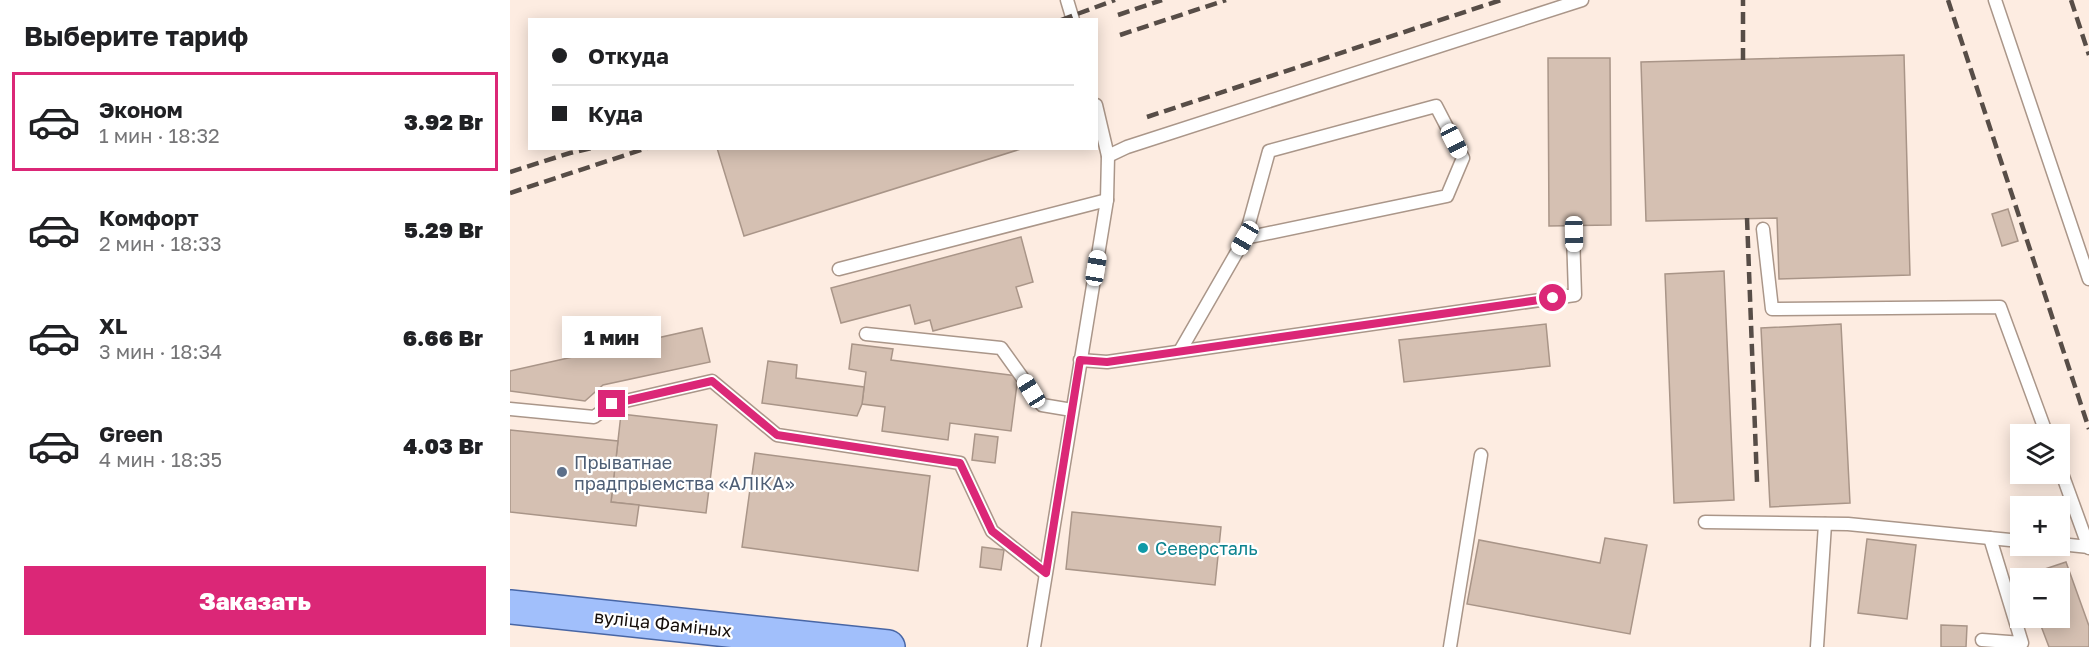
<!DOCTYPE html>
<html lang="ru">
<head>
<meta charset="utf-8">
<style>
  :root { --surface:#fff; --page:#f6f6f6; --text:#202124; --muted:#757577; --line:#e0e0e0; --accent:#db2777 }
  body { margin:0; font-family:"Golos Text",sans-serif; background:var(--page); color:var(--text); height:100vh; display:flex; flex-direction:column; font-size:22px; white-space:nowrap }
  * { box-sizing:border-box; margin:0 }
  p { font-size:20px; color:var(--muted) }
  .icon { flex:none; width:33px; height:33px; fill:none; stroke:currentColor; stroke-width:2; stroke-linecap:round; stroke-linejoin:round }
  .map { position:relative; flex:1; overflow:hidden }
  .drawer { display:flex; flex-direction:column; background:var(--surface); width:510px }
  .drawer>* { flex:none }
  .hud { position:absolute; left:18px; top:18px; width:570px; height:132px; border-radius:0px; box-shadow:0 3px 15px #0003; display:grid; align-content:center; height:132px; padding:0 24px; background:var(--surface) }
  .controls { position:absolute; left:1500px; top:424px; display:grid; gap:12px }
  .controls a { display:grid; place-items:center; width:60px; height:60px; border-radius:0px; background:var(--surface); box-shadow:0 3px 15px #0003; font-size:30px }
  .end { position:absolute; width:27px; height:27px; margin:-14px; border:8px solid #db2777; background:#fff; box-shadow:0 0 0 3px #fff }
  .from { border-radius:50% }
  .bubble { position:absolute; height:42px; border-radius:0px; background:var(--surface); box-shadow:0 3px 15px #0003; font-size:20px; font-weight:800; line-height:42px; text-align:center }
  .car { position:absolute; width:18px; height:36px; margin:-18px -9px; border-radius:8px; box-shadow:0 0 4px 2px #0007; background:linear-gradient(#fff 24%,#345 0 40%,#fff 0 76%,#345 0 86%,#fff 0) }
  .hud b { display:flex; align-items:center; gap:21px; height:57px; font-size:22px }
  .hud b+b { border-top:2px solid var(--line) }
  .hud i { width:15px; height:15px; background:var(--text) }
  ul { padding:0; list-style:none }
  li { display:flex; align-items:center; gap:18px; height:99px; margin:0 12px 9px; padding:0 12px; border:3px solid transparent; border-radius:0px }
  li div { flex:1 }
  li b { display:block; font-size:22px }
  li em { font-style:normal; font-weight:800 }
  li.selected { border-color:var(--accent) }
  li>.icon { width:54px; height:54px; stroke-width:1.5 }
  h2 { padding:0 24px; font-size:27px; line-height:72px }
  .cta { display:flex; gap:12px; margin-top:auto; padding:12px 24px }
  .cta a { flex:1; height:69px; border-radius:0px; background:var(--accent); color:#fff; font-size:24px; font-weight:800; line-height:69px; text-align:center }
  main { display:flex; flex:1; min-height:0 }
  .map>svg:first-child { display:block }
  .building { fill:#d5c0b2; stroke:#a99588; stroke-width:1.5 }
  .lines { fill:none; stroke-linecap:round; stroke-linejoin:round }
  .lane-casing { stroke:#aa9689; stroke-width:15 }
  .primary-casing { stroke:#4866a5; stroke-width:36 }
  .lane { stroke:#fff; stroke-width:12 }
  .primary { stroke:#a1bffb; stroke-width:33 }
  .rail { stroke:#574d47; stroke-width:4.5; stroke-dasharray:12 6; stroke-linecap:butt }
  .route { stroke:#db2777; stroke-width:8 }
  .service-dot { fill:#5c6f8a; stroke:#fff; stroke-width:2 }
  .culture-dot { fill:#0f9aa8; stroke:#fff; stroke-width:2 }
  .labels { text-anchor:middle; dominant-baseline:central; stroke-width:4.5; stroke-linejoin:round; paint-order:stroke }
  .service-label { font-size:18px; fill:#4e5e75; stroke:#fff; text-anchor:start }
  .culture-label { font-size:18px; fill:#0d838f; stroke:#fff; text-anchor:start }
  .street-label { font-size:18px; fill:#150e0a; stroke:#fff }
</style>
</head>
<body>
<main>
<section class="drawer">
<h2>Выберите тариф</h2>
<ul>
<li class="selected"><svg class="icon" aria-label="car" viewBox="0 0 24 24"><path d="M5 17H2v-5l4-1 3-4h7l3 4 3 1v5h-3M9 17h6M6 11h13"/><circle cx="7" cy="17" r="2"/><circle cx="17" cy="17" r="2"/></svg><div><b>Эконом</b><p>1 мин · 18:32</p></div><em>3.92 Br</em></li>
<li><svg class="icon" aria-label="car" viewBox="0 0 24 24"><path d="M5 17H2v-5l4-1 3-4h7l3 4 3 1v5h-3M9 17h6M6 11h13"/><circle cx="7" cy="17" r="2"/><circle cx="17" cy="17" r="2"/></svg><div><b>Комфорт</b><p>2 мин · 18:33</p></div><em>5.29 Br</em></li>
<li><svg class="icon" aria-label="car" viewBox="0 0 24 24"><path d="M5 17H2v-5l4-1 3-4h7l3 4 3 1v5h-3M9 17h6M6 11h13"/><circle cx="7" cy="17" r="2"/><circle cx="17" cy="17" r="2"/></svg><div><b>XL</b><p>3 мин · 18:34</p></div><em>6.66 Br</em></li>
<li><svg class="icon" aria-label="car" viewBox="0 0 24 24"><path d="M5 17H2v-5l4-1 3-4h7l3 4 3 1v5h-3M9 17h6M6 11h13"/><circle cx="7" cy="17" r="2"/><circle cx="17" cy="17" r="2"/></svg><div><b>Green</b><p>4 мин · 18:35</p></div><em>4.03 Br</em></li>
</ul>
<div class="cta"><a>Заказать</a></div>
</section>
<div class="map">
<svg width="1579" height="647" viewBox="0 0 1579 647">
  <rect width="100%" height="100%" fill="#fdece1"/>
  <g class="building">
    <path d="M 1394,55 L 1400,275 L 1269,279 L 1267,218 L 1136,221 L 1131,62 Z"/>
    <path d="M 1038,58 L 1100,58 L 1101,225 L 1039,226 Z"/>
    <path d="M 207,148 L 514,148 L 234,236 Z"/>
    <path d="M 1498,209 L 1508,241 L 1492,246 L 1482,214 Z"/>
    <path d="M 511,237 L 523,282 L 506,287 L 512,307 L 423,331 L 420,320 L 405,324 L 400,305 L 331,323 L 321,288 Z"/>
    <path d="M 1214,271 L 1224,500 L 1164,503 L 1155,274 Z"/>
    <path d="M 1036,324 L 1040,366 L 894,382 L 889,340 Z"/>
    <path d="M 1331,324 L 1340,503 L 1260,507 L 1251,328 Z"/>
    <path d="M 192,328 L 200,362 L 93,385 L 75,401 L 0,391 L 0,371 Z"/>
    <path d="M 342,344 L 383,349 L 381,360 L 508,376 L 501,431 L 440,423 L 438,440 L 372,431 L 375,407 L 352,404 L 356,372 L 339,369 Z"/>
    <path d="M 258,361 L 287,365 L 286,378 L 354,387 L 352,404 L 347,416 L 252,403 Z"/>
    <path d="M 111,414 L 207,425 L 196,513 L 101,502 Z"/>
    <path d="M 0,430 L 108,441 L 101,502 L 129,505 L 126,526 L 0,512 Z"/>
    <path d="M 465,434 L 488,437 L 485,463 L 462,460 Z"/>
    <path d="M 245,453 L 420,476 L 408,571 L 232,547 Z"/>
    <path d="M 562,512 L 711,527 L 705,585 L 556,569 Z"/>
    <path d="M 1095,538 L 1137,545 L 1120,634 L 957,604 L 969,540 L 1090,563 Z"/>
    <path d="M 1357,539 L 1406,545 L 1397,619 L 1348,613 Z"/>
    <path d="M 472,547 L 494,550 L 491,570 L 470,567 Z"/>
    <path d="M 1556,562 L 1579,626 L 1579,647 L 1539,647 L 1528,618 L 1550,618 L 1550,579 L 1512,579 L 1511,577 Z"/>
    <path d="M 1431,625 L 1457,626 L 1456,647 L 1431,647 Z"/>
  </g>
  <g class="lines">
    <g class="lane-casing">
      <g id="lane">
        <path d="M 557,0 L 563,20"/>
        <path d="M 1485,0 L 1579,279"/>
        <path d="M 598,156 L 617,147 L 1072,0"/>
        <path d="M 1253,229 L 1262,309 L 1490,307 L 1537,435"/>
        <path d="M 329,269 L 597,200"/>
        <path d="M 356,334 L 491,348 L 532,405 L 562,410"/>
        <path d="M 670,351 L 735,238 L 937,196 L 953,158 L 926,106 L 759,151 L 735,238"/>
        <path d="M 570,360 L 597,362 L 1065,295 L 1063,234"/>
        <path d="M 0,409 L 84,417 L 102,404 L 202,381 L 267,435 L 450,463 L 482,531 L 535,573"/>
        <path d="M 1550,468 L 1579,548"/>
        <path d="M 1195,522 L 1338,524 L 1510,541"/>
        <path d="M 1550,544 L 1579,547"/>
        <path d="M 1472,640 L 1512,643 L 1480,538"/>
        <path d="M 524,647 L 597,200 L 598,156 L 586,105"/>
        <path d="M 940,647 L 971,455"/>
        <path d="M 1307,647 L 1315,524"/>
      </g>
    </g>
    <g class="primary-casing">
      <path id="primary" d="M 0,607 L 378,647"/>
    </g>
    <use href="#lane" class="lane"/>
    <use href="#primary" class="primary"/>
    <g class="rail">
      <path d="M 1438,0 L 1579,429"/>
      <path d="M 1561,0 L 1579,55"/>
      <path d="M 608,15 L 652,0"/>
      <path d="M 551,20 L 605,0"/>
      <path d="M 610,35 L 716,0"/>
      <path d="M 1233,60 L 1233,0"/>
      <path d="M 637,117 L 991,0"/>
      <path d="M 0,172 L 60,153 L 82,148"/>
      <path d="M 0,193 L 137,148"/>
      <path d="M 1237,218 L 1247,482"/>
    </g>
  </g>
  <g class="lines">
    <path class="route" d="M 102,404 L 202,381 L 267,435 L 450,463 L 482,531 L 536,573 L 570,360 L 597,362 L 1043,298"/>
  </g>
  <circle class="service-dot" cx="52" cy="472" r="6"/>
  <circle class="culture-dot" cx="633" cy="548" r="6"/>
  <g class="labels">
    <g class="service-label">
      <text x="64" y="462">Прыватнае<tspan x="64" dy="21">прадпрыемства «АЛІКА»</tspan></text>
    </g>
    <g class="culture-label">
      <text x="645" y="548">Северсталь</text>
    </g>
    <g class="street-label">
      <text transform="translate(153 623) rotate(6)">вуліца Фаміных</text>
    </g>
  </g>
</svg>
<div class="controls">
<a><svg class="icon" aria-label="layers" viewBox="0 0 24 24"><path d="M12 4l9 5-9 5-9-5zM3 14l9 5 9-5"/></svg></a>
<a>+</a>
<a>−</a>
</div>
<i class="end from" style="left:1043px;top:298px"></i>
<i class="end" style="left:102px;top:404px"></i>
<div class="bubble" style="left:52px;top:316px;width:99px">1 мин</div>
<i class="car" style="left:944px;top:141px;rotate:153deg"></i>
<i class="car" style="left:1064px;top:234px;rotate:179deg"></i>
<i class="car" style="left:735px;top:238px;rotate:210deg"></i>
<i class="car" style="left:586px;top:268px;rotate:9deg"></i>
<i class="car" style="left:521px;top:391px;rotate:328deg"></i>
<div class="hud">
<b><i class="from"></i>Откуда</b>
<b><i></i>Куда</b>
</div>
</div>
</main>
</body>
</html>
